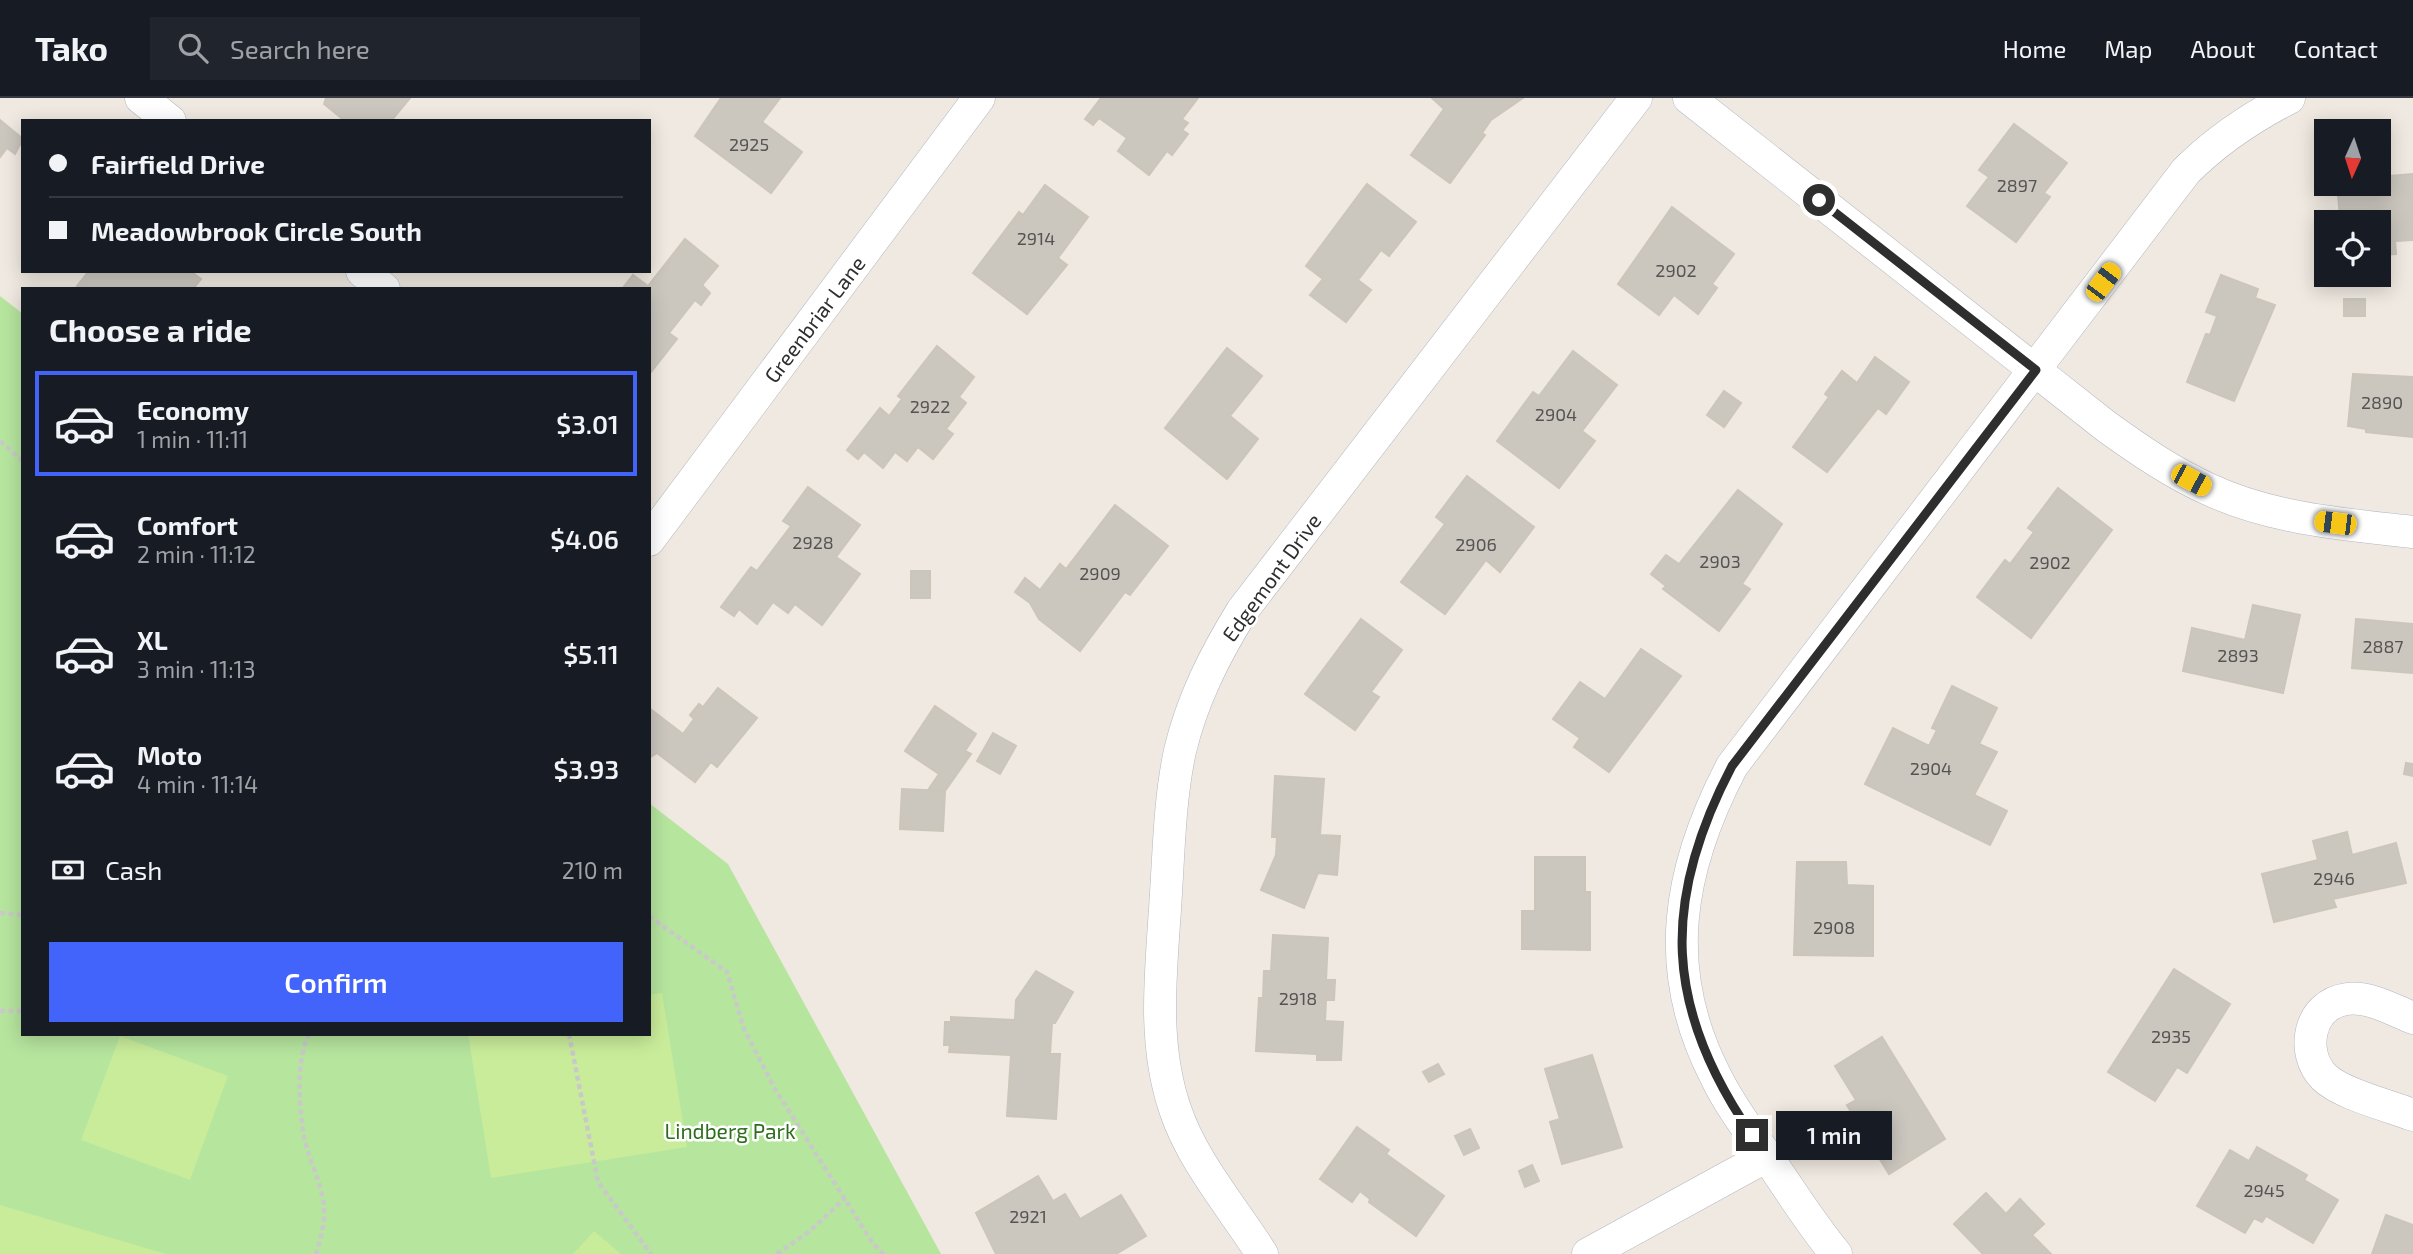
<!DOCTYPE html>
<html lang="en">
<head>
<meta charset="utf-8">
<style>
  :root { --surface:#171b24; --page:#20242c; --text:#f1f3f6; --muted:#9ea1a6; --line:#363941; --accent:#4264fb }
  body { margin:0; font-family:"Exo 2",sans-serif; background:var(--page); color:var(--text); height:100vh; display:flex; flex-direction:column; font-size:26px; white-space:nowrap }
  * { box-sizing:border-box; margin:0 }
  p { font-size:23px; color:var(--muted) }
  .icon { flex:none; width:38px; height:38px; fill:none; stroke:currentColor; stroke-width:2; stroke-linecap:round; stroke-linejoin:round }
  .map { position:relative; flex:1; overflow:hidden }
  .panel { position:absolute; left:21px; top:189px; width:630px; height:749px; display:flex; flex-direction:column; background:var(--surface); border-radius:0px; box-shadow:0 4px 18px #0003 }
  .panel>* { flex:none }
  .guide { position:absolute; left:21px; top:21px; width:630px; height:154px; border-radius:0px; box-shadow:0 4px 18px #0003; display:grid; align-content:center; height:154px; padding:0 28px; background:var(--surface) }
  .needle { width:46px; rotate:183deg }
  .buttons { position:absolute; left:2314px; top:21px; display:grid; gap:14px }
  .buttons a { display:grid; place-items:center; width:77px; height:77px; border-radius:0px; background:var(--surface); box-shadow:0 4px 18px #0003; font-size:35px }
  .end { position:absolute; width:32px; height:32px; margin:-16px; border:9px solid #2e2e2e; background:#fff; box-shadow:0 0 0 4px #fff }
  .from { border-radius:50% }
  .bubble { position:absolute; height:49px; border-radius:0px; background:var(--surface); box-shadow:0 4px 18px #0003; font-size:23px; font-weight:600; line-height:49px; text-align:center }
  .car { position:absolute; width:21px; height:42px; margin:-21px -10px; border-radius:9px; box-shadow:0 0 5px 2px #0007; background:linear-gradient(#f5c518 24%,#345 0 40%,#f5c518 0 76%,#345 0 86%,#f5c518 0) }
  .guide b { display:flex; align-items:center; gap:24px; height:66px; font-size:26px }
  .guide b+b { border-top:2px solid var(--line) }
  .guide i { width:18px; height:18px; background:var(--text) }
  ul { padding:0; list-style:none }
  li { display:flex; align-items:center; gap:21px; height:105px; margin:0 14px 10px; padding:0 14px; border:4px solid transparent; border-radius:0px }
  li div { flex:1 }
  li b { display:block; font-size:26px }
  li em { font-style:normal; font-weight:600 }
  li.on { border-color:var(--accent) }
  li>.icon { width:63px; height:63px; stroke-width:1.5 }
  h2 { padding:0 28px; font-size:32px; line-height:84px }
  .pay { display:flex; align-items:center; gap:18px; height:77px; padding:0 28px; font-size:26px }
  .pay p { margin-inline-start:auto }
  .action { display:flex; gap:14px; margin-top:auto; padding:14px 28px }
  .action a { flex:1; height:80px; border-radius:0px; background:var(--accent); color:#fff; font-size:28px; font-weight:600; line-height:80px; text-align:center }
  header { display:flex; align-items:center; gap:42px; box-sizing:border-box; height:98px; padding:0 35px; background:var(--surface); border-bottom:2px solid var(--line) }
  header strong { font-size:33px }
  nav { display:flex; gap:38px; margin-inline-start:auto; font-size:24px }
  .search { width:490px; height:63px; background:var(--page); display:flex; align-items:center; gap:18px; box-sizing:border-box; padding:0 24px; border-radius:0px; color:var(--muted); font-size:26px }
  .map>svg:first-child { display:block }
  .green { fill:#b6e59e }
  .pitch { fill:#c9ec9a }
  .building { fill:#cbc7bf; stroke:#cbc5ba; stroke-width:2 }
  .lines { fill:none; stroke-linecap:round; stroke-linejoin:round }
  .minor-casing { stroke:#b4b7c1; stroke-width:33 }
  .path { stroke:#c9c9c9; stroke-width:4.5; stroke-dasharray:5 3.5; stroke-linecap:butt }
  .minor { stroke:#fff; stroke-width:32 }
  .route { stroke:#2e2e2e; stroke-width:9 }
  .labels { text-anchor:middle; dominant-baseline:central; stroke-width:5; stroke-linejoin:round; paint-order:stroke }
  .number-label { font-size:18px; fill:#555452 }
  .street-label { font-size:21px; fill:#2e2e2e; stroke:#fff }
  .park-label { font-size:21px; fill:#2c6e1b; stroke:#fff }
</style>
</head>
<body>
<header>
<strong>Tako</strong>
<div class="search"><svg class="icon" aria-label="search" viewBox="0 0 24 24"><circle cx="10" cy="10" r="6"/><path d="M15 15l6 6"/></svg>Search here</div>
<nav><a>Home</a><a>Map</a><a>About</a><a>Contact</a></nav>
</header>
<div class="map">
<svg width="2413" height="1156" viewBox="0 0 2413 1156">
  <rect width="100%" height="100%" fill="#efe9e1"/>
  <path class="green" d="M 0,198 L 23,216 L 23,936 L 649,936 L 649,705 L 728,766 L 941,1156 L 0,1156 Z"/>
  <g class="pitch">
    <path d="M 662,895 L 687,1049 L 491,1080 L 468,936 L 649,936 L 649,897 Z"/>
    <path d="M 120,938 L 228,978 L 190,1082 L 81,1042 Z"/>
    <path d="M 0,1107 L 166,1156 L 0,1156 Z"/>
    <path d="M 594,1133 L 621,1156 L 573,1156 Z"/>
  </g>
  <g class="building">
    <path d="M 326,0 L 410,0 L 391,23 L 345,23 L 324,6 Z"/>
    <path d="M 721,0 L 780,0 L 762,24 L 802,54 L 771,95 L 695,38 Z"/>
    <path d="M 1101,0 L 1198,0 L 1182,21 L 1188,25 L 1182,32 L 1188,36 L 1172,57 L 1167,53 L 1149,77 L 1118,53 L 1127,40 L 1099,20 L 1093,27 L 1085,21 Z"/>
    <path d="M 1523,0 L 1491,22 L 1482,35 L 1485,37 L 1450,85 L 1411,57 L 1444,11 L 1432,0 Z"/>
    <path d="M 0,22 L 23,41 L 15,56 L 7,50 L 0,59 Z"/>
    <path d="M 2014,26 L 2067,65 L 2044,95 L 2050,99 L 2016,144 L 1967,108 L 1989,79 L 1979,72 Z"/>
    <path d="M 2413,76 L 2413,142 L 2395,143 L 2396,156 L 2378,157 L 2378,124 L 2367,124 L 2366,116 L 2340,119 L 2337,86 L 2378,86 L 2378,79 Z"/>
    <path d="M 1367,86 L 1416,124 L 1389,158 L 1381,152 L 1358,182 L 1371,192 L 1346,224 L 1310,197 L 1323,181 L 1306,168 Z"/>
    <path d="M 1045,87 L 1088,119 L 1058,160 L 1067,167 L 1027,216 L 973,175 L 1019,114 L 1023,117 Z"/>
    <path d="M 1672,109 L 1734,156 L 1712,186 L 1717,190 L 1698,216 L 1674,197 L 1659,217 L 1618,186 Z"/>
    <path d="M 685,141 L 718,168 L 702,187 L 710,195 L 701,207 L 695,202 L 669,235 L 677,241 L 651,274 L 649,191 L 622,191 L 633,177 L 648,188 Z"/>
    <path d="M 89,173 L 190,173 L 201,181 L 193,191 L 81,191 L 77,188 Z"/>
    <path d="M 2221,177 L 2258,191 L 2255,200 L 2275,207 L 2234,303 L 2187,284 L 2206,236 L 2210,237 L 2217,218 L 2206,214 Z"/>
    <rect x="2344" y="201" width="21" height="17"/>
    <path d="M 937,248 L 974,279 L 959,299 L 966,305 L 946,331 L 953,336 L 933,361 L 918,349 L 907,363 L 895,354 L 883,370 L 864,354 L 858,361 L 847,352 L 880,310 L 889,318 L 902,301 L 898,298 Z"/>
    <path d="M 1227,250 L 1262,278 L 1230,318 L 1258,341 L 1227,381 L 1165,330 Z"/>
    <path d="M 1573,253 L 1617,287 L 1582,333 L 1595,343 L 1559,390 L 1497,343 L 1533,294 L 1539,298 Z"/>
    <path d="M 1875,259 L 1909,284 L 1886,316 L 1878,310 L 1827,374 L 1793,349 L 1829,299 L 1825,296 L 1842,273 L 1857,285 Z"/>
    <path d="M 2353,276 L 2413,279 L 2413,339 L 2366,334 L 2366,331 L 2348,328 Z"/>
    <path d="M 1724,293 L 1741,305 L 1724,329 L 1707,317 Z"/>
    <path d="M 1467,378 L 1534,429 L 1500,474 L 1486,462 L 1445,516 L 1401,484 L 1445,426 L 1436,419 Z"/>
    <path d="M 808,389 L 860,427 L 836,459 L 860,476 L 822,527 L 795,506 L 788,515 L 773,504 L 757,526 L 739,511 L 734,518 L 721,509 L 751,469 L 757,473 L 791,428 L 783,423 Z"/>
    <path d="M 2058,390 L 2112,432 L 2031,540 L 1977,499 L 2005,462 L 2010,466 L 2034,434 L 2028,430 Z"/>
    <path d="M 1738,392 L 1782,426 L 1742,486 L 1750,491 L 1719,533 L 1663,491 L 1666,488 L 1651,476 L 1666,457 L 1679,466 Z"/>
    <path d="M 1115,407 L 1168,448 L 1130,497 L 1125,494 L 1080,553 L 1039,521 L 1030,505 L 1015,494 L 1025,480 L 1040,492 L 1060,466 L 1066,471 Z"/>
    <rect x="911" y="473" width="19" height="27"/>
    <path d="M 2253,507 L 2300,517 L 2283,595 L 2183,573 L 2192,530 L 2245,542 Z"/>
    <path d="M 1361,521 L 1402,552 L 1371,594 L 1379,599 L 1355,632 L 1305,596 Z"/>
    <path d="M 2356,521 L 2413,526 L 2413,575 L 2352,570 Z"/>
    <path d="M 1641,551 L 1681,578 L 1609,674 L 1574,649 L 1580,640 L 1553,621 L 1580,584 L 1605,601 Z"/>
    <path d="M 1952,588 L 1997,610 L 1979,646 L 1997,654 L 1974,697 L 2007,713 L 1990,747 L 1865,686 L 1893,630 L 1929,648 L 1937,632 L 1932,630 Z"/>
    <path d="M 718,590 L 757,620 L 717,669 L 711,664 L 695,684 L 657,655 L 649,660 L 649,610 L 683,636 L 694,621 L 690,617 L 699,606 L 703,609 Z"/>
    <path d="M 935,608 L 976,636 L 965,653 L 971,656 L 945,693 L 928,692 L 939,676 L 905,653 Z"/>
    <path d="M 993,635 L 1016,648 L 1000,676 L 977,663 Z"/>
    <path d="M 2406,665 L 2413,666 L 2413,678 L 2404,676 Z"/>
    <path d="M 1275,678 L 1324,681 L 1320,737 L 1340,738 L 1337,777 L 1318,775 L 1304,810 L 1261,792 L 1276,757 L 1277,739 L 1272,739 Z"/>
    <path d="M 902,691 L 945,693 L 943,733 L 900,731 Z"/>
    <path d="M 2347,734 L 2352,757 L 2396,745 L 2406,785 L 2333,801 L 2336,809 L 2274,824 L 2262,776 L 2318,762 L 2313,743 Z"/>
    <path d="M 1535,759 L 1585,759 L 1585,794 L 1590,794 L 1590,852 L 1522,851 L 1522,813 L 1535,813 Z"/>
    <path d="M 1797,764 L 1846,764 L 1847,787 L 1873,788 L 1873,858 L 1794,857 Z"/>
    <path d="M 1273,837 L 1328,840 L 1326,882 L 1335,882 L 1334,902 L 1326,902 L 1325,923 L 1343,924 L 1341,962 L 1317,962 L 1317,956 L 1256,953 L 1259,900 L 1263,900 L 1264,873 L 1271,873 Z"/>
    <path d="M 2174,871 L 2230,906 L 2187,975 L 2177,969 L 2155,1003 L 2108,974 Z"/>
    <path d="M 1036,873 L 1073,894 L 1055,925 L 1052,925 L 1050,956 L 1060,956 L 1056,1021 L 1007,1018 L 1011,957 L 949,954 L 950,947 L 944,947 L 945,924 L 951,924 L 951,919 L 1015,922 L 1016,902 Z"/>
    <path d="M 1882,939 L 1945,1041 L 1889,1076 L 1847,1007 L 1856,1002 L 1835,968 Z"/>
    <path d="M 1592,957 L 1622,1049 L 1562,1066 L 1550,1024 L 1560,1021 L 1545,971 Z"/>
    <path d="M 1438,966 L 1444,976 L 1429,984 L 1423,974 Z"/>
    <path d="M 1357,1029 L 1389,1052 L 1386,1056 L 1444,1098 L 1416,1138 L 1369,1104 L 1370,1101 L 1360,1093 L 1352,1104 L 1320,1081 Z"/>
    <path d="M 1470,1031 L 1479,1050 L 1464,1057 L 1455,1038 Z"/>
    <path d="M 2257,1049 L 2307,1077 L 2304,1082 L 2338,1102 L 2313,1145 L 2266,1118 L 2262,1124 L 2254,1120 L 2245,1135 L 2197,1108 L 2230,1052 L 2249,1063 Z"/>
    <path d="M 1532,1067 L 1539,1083 L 1525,1089 L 1519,1073 Z"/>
    <path d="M 1038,1078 L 1053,1103 L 1065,1096 L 1080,1121 L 1121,1097 L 1146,1138 L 1116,1156 L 996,1156 L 976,1115 Z"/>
    <path d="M 1986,1095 L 2006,1116 L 2020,1101 L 2044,1126 L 2032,1137 L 2051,1156 L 1983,1156 L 1954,1126 Z"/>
    <path d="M 2386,1117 L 2413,1127 L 2413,1156 L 2372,1156 Z"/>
  </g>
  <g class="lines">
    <g class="minor-casing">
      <g id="minor">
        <path d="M 141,0 L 170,23"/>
        <path d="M 1689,0 L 2107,329 C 2139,352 2171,374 2208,391 C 2272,421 2343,426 2413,434"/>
        <path d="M 362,173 L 384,191"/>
        <path d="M 649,442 L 979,0"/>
        <path d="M 2413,920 C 2393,912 2369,898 2347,901 C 2308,906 2300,955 2324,979 C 2341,996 2390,1008 2413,1017"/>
        <path d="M 1262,1156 C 1233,1110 1192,1063 1175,1011 C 1151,940 1162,868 1166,795 C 1169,748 1170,699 1180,653 C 1192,602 1215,557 1242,513 L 1636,0"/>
        <path d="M 1588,1156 L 1767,1058"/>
        <path d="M 1836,1156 C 1811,1126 1790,1092 1768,1060 C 1750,1034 1730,1008 1716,979 C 1660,871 1678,771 1732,668 L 2186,73 C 2217,42 2250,20 2289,0"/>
      </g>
    </g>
    <g class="path">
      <path d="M 0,343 L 23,363"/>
      <path d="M 0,815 L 23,817"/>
      <path d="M 649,818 L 727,874 L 744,931 L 775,991 L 872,1144 L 883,1156"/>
      <path d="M 0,913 L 23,913"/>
      <path d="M 309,936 C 296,964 299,1003 303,1033 C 307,1059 321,1082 324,1108 C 325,1124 321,1140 316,1156"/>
      <path d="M 569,936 L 598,1084 L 651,1156"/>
      <path d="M 777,1156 L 810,1133 L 845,1100"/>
    </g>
    <use href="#minor" class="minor"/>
  </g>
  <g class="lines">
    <path class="route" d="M 1752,1037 C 1664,910 1661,803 1732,668 L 2036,272 L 1819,102"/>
  </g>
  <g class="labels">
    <g class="number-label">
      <text x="749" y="46">2925</text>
      <text x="2017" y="87">2897</text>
      <text x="1036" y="140">2914</text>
      <text x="1676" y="172">2902</text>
      <text x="2382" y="304">2890</text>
      <text x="930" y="308">2922</text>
      <text x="1556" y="316">2904</text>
      <text x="813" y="444">2928</text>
      <text x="1476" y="446">2906</text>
      <text x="1720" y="463">2903</text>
      <text x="2050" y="464">2902</text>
      <text x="1100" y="475">2909</text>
      <text x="2383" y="548">2887</text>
      <text x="2238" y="557">2893</text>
      <text x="1931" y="670">2904</text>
      <text x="2334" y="780">2946</text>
      <text x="1834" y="829">2908</text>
      <text x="1298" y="900">2918</text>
      <text x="2171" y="938">2935</text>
      <text x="2264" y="1092">2945</text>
      <text x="1028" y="1118">2921</text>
    </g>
    <g class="street-label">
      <text transform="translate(814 221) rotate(-53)">Greenbriar Lane</text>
      <text transform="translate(1271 479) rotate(-54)">Edgemont Drive</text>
    </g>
    <g class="park-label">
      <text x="730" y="1032">Lindberg Park</text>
    </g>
  </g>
</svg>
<div class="buttons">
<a><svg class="needle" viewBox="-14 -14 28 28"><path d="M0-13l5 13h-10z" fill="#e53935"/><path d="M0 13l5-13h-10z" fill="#9ea1a6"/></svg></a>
<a><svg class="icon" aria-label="locate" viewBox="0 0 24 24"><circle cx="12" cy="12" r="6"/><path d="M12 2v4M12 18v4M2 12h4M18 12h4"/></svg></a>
</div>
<i class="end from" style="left:1819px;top:102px"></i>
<i class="end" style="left:1752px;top:1037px"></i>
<div class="bubble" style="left:1776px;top:1013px;width:116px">1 min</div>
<i class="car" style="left:2103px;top:184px;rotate:37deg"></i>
<i class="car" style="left:2191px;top:382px;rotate:118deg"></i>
<i class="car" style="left:2335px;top:425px;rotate:277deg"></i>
<div class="guide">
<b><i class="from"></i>Fairfield Drive</b>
<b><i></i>Meadowbrook Circle South</b>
</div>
<section class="panel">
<h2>Choose a ride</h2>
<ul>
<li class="on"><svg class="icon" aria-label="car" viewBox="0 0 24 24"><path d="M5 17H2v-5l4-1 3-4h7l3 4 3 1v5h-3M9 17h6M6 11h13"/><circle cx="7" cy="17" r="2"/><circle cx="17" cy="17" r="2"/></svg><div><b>Economy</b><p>1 min · 11:11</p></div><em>$3.01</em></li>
<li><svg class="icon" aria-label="car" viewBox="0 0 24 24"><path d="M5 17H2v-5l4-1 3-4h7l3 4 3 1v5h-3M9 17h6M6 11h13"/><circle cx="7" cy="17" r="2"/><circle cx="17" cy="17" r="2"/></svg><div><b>Comfort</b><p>2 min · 11:12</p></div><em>$4.06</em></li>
<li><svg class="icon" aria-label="car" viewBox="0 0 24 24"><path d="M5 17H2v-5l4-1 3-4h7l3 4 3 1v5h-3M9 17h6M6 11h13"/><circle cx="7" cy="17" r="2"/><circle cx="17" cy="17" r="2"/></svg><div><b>XL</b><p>3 min · 11:13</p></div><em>$5.11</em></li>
<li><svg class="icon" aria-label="car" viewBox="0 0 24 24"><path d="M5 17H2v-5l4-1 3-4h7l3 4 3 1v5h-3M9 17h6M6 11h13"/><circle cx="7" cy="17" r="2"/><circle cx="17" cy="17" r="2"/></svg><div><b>Moto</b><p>4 min · 11:14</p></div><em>$3.93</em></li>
</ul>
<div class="pay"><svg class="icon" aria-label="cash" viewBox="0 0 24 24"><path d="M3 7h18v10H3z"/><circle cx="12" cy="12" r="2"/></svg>Cash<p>210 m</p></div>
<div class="action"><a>Confirm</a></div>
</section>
</div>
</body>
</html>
